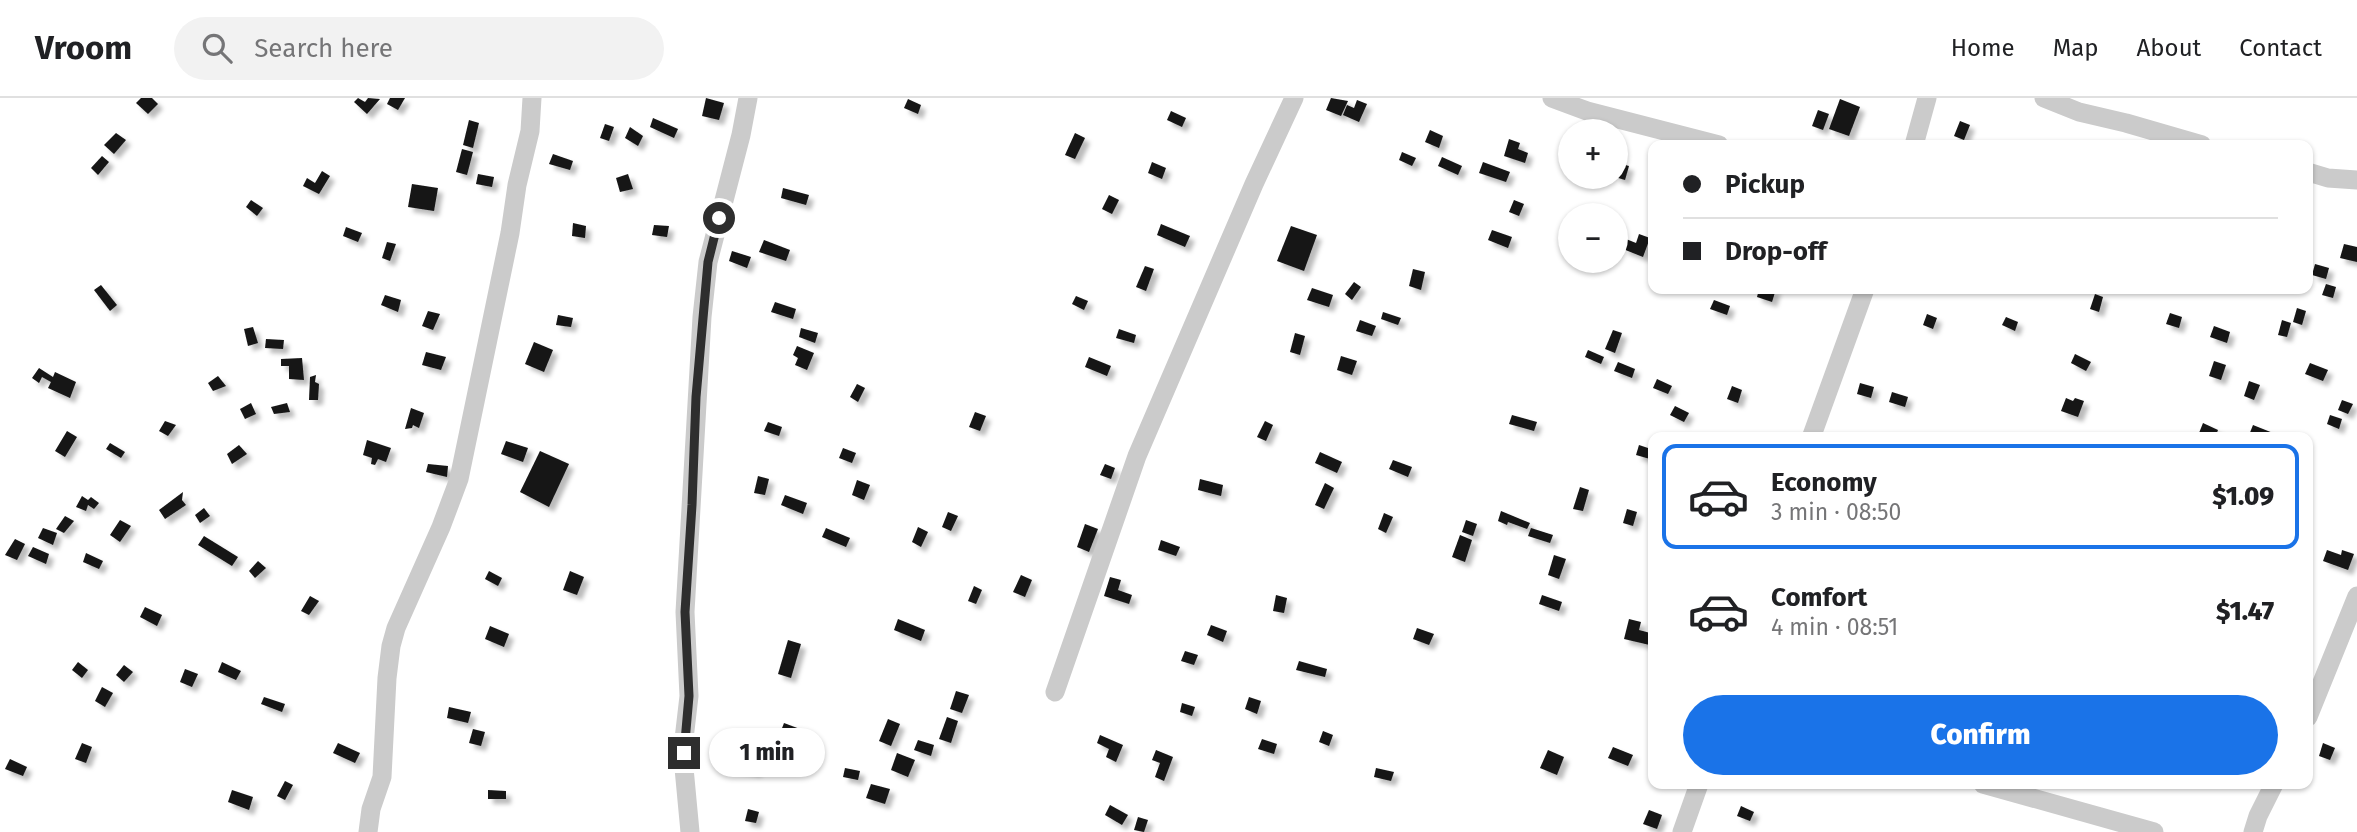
<!DOCTYPE html>
<html lang="en">
<head>
<meta charset="utf-8">
<style>
  :root { --surface:#fff; --page:#f2f2f2; --text:#202124; --muted:#757577; --line:#e0e0e0; --accent:#1a73e8 }
  body { margin:0; font-family:"Fira Sans",sans-serif; background:var(--page); color:var(--text); height:100vh; display:flex; flex-direction:column; font-size:26px; white-space:nowrap }
  * { box-sizing:border-box; margin:0 }
  p { font-size:23px; color:var(--muted) }
  .icon { flex:none; width:38px; height:38px; fill:none; stroke:currentColor; stroke-width:2; stroke-linecap:round; stroke-linejoin:round }
  .map { position:relative; flex:1; overflow:hidden }
  .panel { position:absolute; left:1648px; top:334px; width:665px; height:357px; display:flex; flex-direction:column; background:var(--surface); border-radius:14px; box-shadow:0 2px 5px #0004 }
  .panel>* { flex:none }
  .banner { position:absolute; left:1648px; top:42px; width:665px; height:154px; border-radius:14px; box-shadow:0 2px 5px #0004; display:grid; align-content:center; height:154px; padding:0 35px; background:var(--surface) }
  .fabs { position:absolute; left:1558px; top:21px; display:grid; gap:14px }
  .fabs a { display:grid; place-items:center; width:70px; height:70px; border-radius:50%; background:var(--surface); box-shadow:0 2px 5px #0004; font-size:35px }
  .end { position:absolute; width:32px; height:32px; margin:-16px; border:9px solid #2e2e2e; background:#fff; box-shadow:0 0 0 4px #fff }
  .from { border-radius:50% }
  .bubble { position:absolute; height:49px; border-radius:24px; background:var(--surface); box-shadow:0 2px 5px #0004; font-size:23px; font-weight:800; line-height:49px; text-align:center }
  .banner b { display:flex; align-items:center; gap:24px; height:66px; font-size:26px }
  .banner b+b { border-top:2px solid var(--line) }
  .banner i { width:18px; height:18px; background:var(--text) }
  ul { padding:12px 0 0; list-style:none }
  li { display:flex; align-items:center; gap:21px; height:105px; margin:0 14px 10px; padding:0 21px; border:4px solid transparent; border-radius:14px }
  li div { flex:1 }
  li b { display:block; font-size:26px }
  li em { font-style:normal; font-weight:800 }
  li.selected { border-color:var(--accent) }
  li>.icon { width:63px; height:63px; stroke-width:1.5 }
  .cta { display:flex; gap:14px; margin-top:auto; padding:14px 35px }
  .cta a { flex:1; height:80px; border-radius:42px; background:var(--accent); color:#fff; font-size:28px; font-weight:800; line-height:80px; text-align:center }
  header { display:flex; align-items:center; gap:42px; box-sizing:border-box; height:98px; padding:0 35px; background:var(--surface); border-bottom:2px solid var(--line) }
  header strong { font-size:33px }
  nav { display:flex; gap:38px; margin-inline-start:auto; font-size:24px }
  .search { width:490px; height:63px; background:var(--page); display:flex; align-items:center; gap:18px; box-sizing:border-box; padding:0 24px; border-radius:38px; color:var(--muted); font-size:26px }
  .map>svg:first-child { display:block }
  .building { fill:#151515; filter:url(#shadow) }
  .lines { fill:none; stroke-linecap:round; stroke-linejoin:round }
  .minor { stroke:#cbcbcb; stroke-width:19 }
  .route { stroke:#2e2e2e; stroke-width:9 }
</style>
</head>
<body>
<header>
<strong>Vroom</strong>
<div class="search"><svg class="icon" aria-label="search" viewBox="0 0 24 24"><circle cx="10" cy="10" r="6"/><path d="M15 15l6 6"/></svg>Search here</div>
<nav><a>Home</a><a>Map</a><a>About</a><a>Contact</a></nav>
</header>
<div class="map">
<svg width="2357" height="734" viewBox="0 0 2357 734">
  <defs>
    <filter id="shadow"><feDropShadow dx="5" dy="5" stdDeviation="2" flood-color="#0004"/></filter>
  </defs>
  <rect width="100%" height="100%" fill="#fff"/>
  <g class="building">
    <path d="M 141,0 L 152,0 L 158,6 L 148,16 L 136,5 Z"/>
    <path d="M 358,0 L 365,4 L 368,0 L 380,1 L 367,16 L 354,4 Z"/>
    <path d="M 390,0 L 405,0 L 398,12 L 387,6 Z"/>
    <path d="M 706,0 L 724,5 L 719,22 L 702,18 Z"/>
    <path d="M 1331,0 L 1348,3 L 1341,18 L 1326,12 Z"/>
    <path d="M 908,1 L 921,7 L 918,16 L 904,10 Z"/>
    <path d="M 1840,1 L 1860,9 L 1849,38 L 1829,31 Z"/>
    <path d="M 1357,2 L 1367,6 L 1359,24 L 1343,17 L 1347,7 L 1354,10 Z"/>
    <path d="M 1818,12 L 1829,16 L 1823,32 L 1812,28 Z"/>
    <path d="M 1171,13 L 1186,20 L 1182,29 L 1167,22 Z"/>
    <path d="M 653,20 L 678,31 L 674,40 L 650,29 Z"/>
    <path d="M 469,22 L 479,25 L 473,50 L 463,47 Z"/>
    <path d="M 1960,23 L 1970,27 L 1964,42 L 1954,38 Z"/>
    <path d="M 605,26 L 614,29 L 609,43 L 600,40 Z"/>
    <path d="M 630,29 L 643,38 L 638,48 L 625,40 Z"/>
    <path d="M 1430,32 L 1443,38 L 1439,50 L 1425,44 Z"/>
    <path d="M 116,35 L 126,42 L 114,56 L 104,47 Z"/>
    <path d="M 1075,35 L 1085,40 L 1075,61 L 1065,57 Z"/>
    <path d="M 1509,41 L 1520,45 L 1518,51 L 1528,55 L 1525,65 L 1504,58 Z"/>
    <path d="M 462,51 L 473,54 L 467,77 L 456,74 Z"/>
    <path d="M 1402,54 L 1416,60 L 1412,68 L 1399,62 Z"/>
    <path d="M 553,56 L 573,63 L 570,72 L 549,66 Z"/>
    <path d="M 102,58 L 109,64 L 98,77 L 91,70 Z"/>
    <path d="M 1442,59 L 1462,68 L 1458,77 L 1438,68 Z"/>
    <path d="M 1152,64 L 1166,70 L 1162,81 L 1148,75 Z"/>
    <path d="M 1483,64 L 1510,74 L 1506,84 L 1479,75 Z"/>
    <path d="M 1618,65 L 1629,68 L 1625,82 L 1615,79 Z"/>
    <path d="M 322,73 L 330,78 L 319,96 L 303,88 L 307,80 L 315,85 Z"/>
    <path d="M 478,76 L 494,79 L 492,89 L 476,86 Z"/>
    <path d="M 628,76 L 633,91 L 620,94 L 616,80 Z"/>
    <path d="M 412,86 L 438,90 L 434,113 L 408,109 Z"/>
    <path d="M 783,90 L 809,97 L 806,107 L 781,100 Z"/>
    <path d="M 1109,97 L 1119,102 L 1112,116 L 1102,111 Z"/>
    <path d="M 251,102 L 263,110 L 257,118 L 246,109 Z"/>
    <path d="M 1514,102 L 1524,106 L 1519,118 L 1509,114 Z"/>
    <path d="M 573,125 L 586,128 L 585,140 L 572,138 Z"/>
    <path d="M 1161,126 L 1190,138 L 1185,149 L 1157,137 Z"/>
    <path d="M 654,127 L 669,128 L 667,139 L 652,137 Z"/>
    <path d="M 1291,128 L 1317,137 L 1304,173 L 1277,163 Z"/>
    <path d="M 346,129 L 362,135 L 358,144 L 343,138 Z"/>
    <path d="M 1492,132 L 1512,139 L 1508,150 L 1488,142 Z"/>
    <path d="M 1639,136 L 1650,140 L 1643,159 L 1623,151 L 1626,141 L 1636,145 Z"/>
    <path d="M 764,142 L 790,152 L 786,163 L 759,154 Z"/>
    <path d="M 387,144 L 396,146 L 390,163 L 382,160 Z"/>
    <path d="M 2344,146 L 2357,149 L 2357,164 L 2340,160 Z"/>
    <path d="M 732,153 L 751,159 L 747,170 L 729,163 Z"/>
    <path d="M 2315,166 L 2329,170 L 2326,181 L 2312,177 Z"/>
    <path d="M 1145,168 L 1154,171 L 1146,193 L 1136,189 Z"/>
    <path d="M 1413,171 L 1425,174 L 1421,192 L 1409,188 Z"/>
    <path d="M 1354,184 L 1361,189 L 1352,202 L 1345,196 Z"/>
    <path d="M 2326,186 L 2336,189 L 2333,200 L 2322,197 Z"/>
    <path d="M 101,187 L 117,207 L 110,213 L 94,192 Z"/>
    <path d="M 1312,190 L 1333,197 L 1329,209 L 1307,202 Z"/>
    <path d="M 1759,191 L 1776,191 L 1772,204 L 1757,199 Z"/>
    <path d="M 2095,196 L 2103,199 L 2099,214 L 2090,211 Z"/>
    <path d="M 385,197 L 401,202 L 398,214 L 381,207 Z"/>
    <path d="M 1076,198 L 1088,203 L 1084,212 L 1072,206 Z"/>
    <path d="M 1714,202 L 1730,208 L 1727,217 L 1710,211 Z"/>
    <path d="M 775,204 L 796,211 L 793,221 L 771,214 Z"/>
    <path d="M 2297,210 L 2306,213 L 2302,227 L 2293,224 Z"/>
    <path d="M 428,213 L 440,216 L 433,232 L 422,228 Z"/>
    <path d="M 1383,214 L 1401,220 L 1398,227 L 1381,221 Z"/>
    <path d="M 2170,215 L 2182,219 L 2179,230 L 2166,226 Z"/>
    <path d="M 1927,216 L 1937,220 L 1933,231 L 1923,227 Z"/>
    <path d="M 558,217 L 573,220 L 571,229 L 556,227 Z"/>
    <path d="M 2006,219 L 2018,224 L 2015,233 L 2002,227 Z"/>
    <path d="M 1360,222 L 1376,228 L 1372,238 L 1356,233 Z"/>
    <path d="M 2282,222 L 2291,225 L 2287,239 L 2278,237 Z"/>
    <path d="M 2214,228 L 2230,234 L 2227,245 L 2210,239 Z"/>
    <path d="M 253,229 L 258,245 L 248,248 L 244,231 Z"/>
    <path d="M 801,230 L 818,235 L 815,245 L 799,239 Z"/>
    <path d="M 1119,231 L 1136,237 L 1134,245 L 1116,240 Z"/>
    <path d="M 1613,232 L 1622,235 L 1615,255 L 1605,251 Z"/>
    <path d="M 1295,235 L 1305,238 L 1300,257 L 1290,254 Z"/>
    <path d="M 266,241 L 284,242 L 283,251 L 265,250 Z"/>
    <path d="M 534,244 L 553,252 L 544,274 L 525,266 Z"/>
    <path d="M 797,248 L 814,255 L 807,272 L 795,267 L 798,260 L 793,257 Z"/>
    <path d="M 1588,252 L 1604,259 L 1601,266 L 1585,259 Z"/>
    <path d="M 426,254 L 446,259 L 441,272 L 422,267 Z"/>
    <path d="M 2075,256 L 2091,264 L 2086,273 L 2071,265 Z"/>
    <path d="M 1341,258 L 1357,263 L 1352,277 L 1337,272 Z"/>
    <path d="M 1089,259 L 1111,268 L 1107,278 L 1085,269 Z"/>
    <path d="M 302,260 L 304,282 L 289,281 L 289,268 L 281,268 L 281,261 Z"/>
    <path d="M 2214,263 L 2226,267 L 2221,282 L 2209,278 Z"/>
    <path d="M 1618,264 L 1635,271 L 1632,280 L 1614,273 Z"/>
    <path d="M 2310,265 L 2328,272 L 2323,283 L 2305,276 Z"/>
    <path d="M 39,270 L 53,279 L 55,274 L 76,284 L 70,300 L 48,290 L 51,284 L 42,279 L 39,285 L 32,280 Z"/>
    <path d="M 316,277 L 315,284 L 319,286 L 318,302 L 309,302 L 310,279 Z"/>
    <path d="M 218,278 L 226,288 L 213,293 L 208,285 Z"/>
    <path d="M 1657,281 L 1672,288 L 1668,296 L 1653,290 Z"/>
    <path d="M 2249,283 L 2260,287 L 2254,302 L 2244,298 Z"/>
    <path d="M 1860,285 L 1874,289 L 1871,300 L 1857,296 Z"/>
    <path d="M 857,286 L 865,290 L 858,304 L 850,299 Z"/>
    <path d="M 1732,288 L 1742,292 L 1738,305 L 1727,301 Z"/>
    <path d="M 1892,294 L 1908,299 L 1905,309 L 1889,304 Z"/>
    <path d="M 2066,300 L 2073,303 L 2075,300 L 2084,303 L 2078,319 L 2061,313 Z"/>
    <path d="M 2342,302 L 2353,306 L 2348,316 L 2338,312 Z"/>
    <path d="M 251,305 L 256,316 L 245,321 L 240,311 Z"/>
    <path d="M 287,305 L 290,314 L 274,316 L 271,309 Z"/>
    <path d="M 1675,308 L 1689,315 L 1684,324 L 1670,317 Z"/>
    <path d="M 411,310 L 424,315 L 419,330 L 413,327 L 412,330 L 405,331 Z"/>
    <path d="M 975,314 L 986,318 L 980,333 L 969,329 Z"/>
    <path d="M 1512,317 L 1537,324 L 1534,333 L 1509,326 Z"/>
    <path d="M 2330,317 L 2342,321 L 2339,331 L 2327,326 Z"/>
    <path d="M 165,323 L 176,327 L 168,338 L 159,333 Z"/>
    <path d="M 1265,323 L 1273,327 L 1266,343 L 1257,339 Z"/>
    <path d="M 768,324 L 782,329 L 779,338 L 764,333 Z"/>
    <path d="M 2203,325 L 2218,332 L 2215,340 L 2199,335 Z"/>
    <path d="M 2253,327 L 2273,335 L 2271,340 L 2249,337 Z"/>
    <path d="M 67,333 L 77,339 L 65,359 L 55,353 Z"/>
    <path d="M 367,342 L 391,350 L 386,364 L 378,361 L 375,367 L 371,366 L 372,360 L 363,357 Z"/>
    <path d="M 506,343 L 528,350 L 523,364 L 501,356 Z"/>
    <path d="M 110,345 L 125,354 L 121,360 L 106,351 Z"/>
    <path d="M 239,347 L 247,356 L 232,366 L 227,356 Z"/>
    <path d="M 1639,347 L 1654,352 L 1650,361 L 1636,357 Z"/>
    <path d="M 843,350 L 856,355 L 852,365 L 839,360 Z"/>
    <path d="M 540,353 L 569,366 L 549,409 L 520,394 Z"/>
    <path d="M 1320,354 L 1342,364 L 1337,375 L 1315,365 Z"/>
    <path d="M 1393,362 L 1412,369 L 1408,379 L 1389,371 Z"/>
    <path d="M 428,366 L 448,368 L 447,379 L 426,374 Z"/>
    <path d="M 1105,366 L 1115,370 L 1111,381 L 1100,377 Z"/>
    <path d="M 758,378 L 769,381 L 765,397 L 754,395 Z"/>
    <path d="M 1200,381 L 1223,387 L 1221,398 L 1198,392 Z"/>
    <path d="M 857,382 L 870,387 L 864,402 L 852,397 Z"/>
    <path d="M 1325,385 L 1334,390 L 1324,411 L 1315,407 Z"/>
    <path d="M 1580,389 L 1589,392 L 1583,413 L 1573,411 Z"/>
    <path d="M 183,394 L 182,402 L 186,407 L 165,421 L 159,412 Z"/>
    <path d="M 785,397 L 807,405 L 803,416 L 781,407 Z"/>
    <path d="M 82,398 L 88,402 L 91,399 L 99,405 L 94,411 L 88,407 L 86,413 L 76,409 Z"/>
    <path d="M 204,410 L 210,418 L 200,425 L 195,417 Z"/>
    <path d="M 1627,411 L 1637,414 L 1633,428 L 1623,425 Z"/>
    <path d="M 1501,413 L 1530,425 L 1527,431 L 1508,424 L 1507,427 L 1498,423 Z"/>
    <path d="M 948,414 L 958,418 L 951,433 L 942,429 Z"/>
    <path d="M 1384,415 L 1393,419 L 1386,435 L 1378,431 Z"/>
    <path d="M 65,418 L 74,423 L 64,435 L 56,431 Z"/>
    <path d="M 120,422 L 131,428 L 120,444 L 110,437 Z"/>
    <path d="M 1466,422 L 1477,426 L 1473,438 L 1462,434 Z"/>
    <path d="M 1085,426 L 1098,431 L 1089,454 L 1077,449 Z"/>
    <path d="M 918,429 L 928,434 L 921,449 L 912,444 Z"/>
    <path d="M 43,430 L 57,435 L 53,447 L 38,440 Z"/>
    <path d="M 826,430 L 850,440 L 846,449 L 822,439 Z"/>
    <path d="M 1531,430 L 1553,437 L 1550,445 L 1528,438 Z"/>
    <path d="M 1460,437 L 1472,442 L 1465,464 L 1452,459 Z"/>
    <path d="M 204,438 L 238,459 L 232,468 L 198,447 Z"/>
    <path d="M 15,441 L 25,446 L 17,462 L 5,457 Z"/>
    <path d="M 1161,442 L 1180,449 L 1176,458 L 1158,452 Z"/>
    <path d="M 33,449 L 49,456 L 46,466 L 28,458 Z"/>
    <path d="M 2327,452 L 2341,457 L 2342,452 L 2354,456 L 2348,472 L 2323,463 Z"/>
    <path d="M 86,455 L 103,463 L 99,471 L 83,464 Z"/>
    <path d="M 1554,457 L 1566,461 L 1559,481 L 1548,477 Z"/>
    <path d="M 258,463 L 266,470 L 255,480 L 249,473 Z"/>
    <path d="M 489,473 L 502,480 L 498,488 L 485,481 Z"/>
    <path d="M 570,473 L 584,479 L 577,497 L 563,492 Z"/>
    <path d="M 1021,477 L 1032,482 L 1025,499 L 1013,494 Z"/>
    <path d="M 1110,479 L 1121,482 L 1118,492 L 1132,497 L 1129,506 L 1104,498 Z"/>
    <path d="M 974,488 L 982,492 L 976,506 L 968,503 Z"/>
    <path d="M 1276,497 L 1287,500 L 1284,515 L 1273,513 Z"/>
    <path d="M 1542,497 L 1562,504 L 1559,513 L 1539,506 Z"/>
    <path d="M 310,498 L 319,503 L 309,517 L 301,513 Z"/>
    <path d="M 145,509 L 162,517 L 157,528 L 140,519 Z"/>
    <path d="M 898,521 L 925,532 L 921,543 L 894,532 Z"/>
    <path d="M 1629,521 L 1641,524 L 1639,532 L 1654,536 L 1654,548 L 1624,541 Z"/>
    <path d="M 1211,527 L 1227,533 L 1223,544 L 1207,537 Z"/>
    <path d="M 490,528 L 509,536 L 504,549 L 485,541 Z"/>
    <path d="M 1417,530 L 1434,536 L 1429,547 L 1413,541 Z"/>
    <path d="M 788,542 L 801,546 L 791,580 L 778,576 Z"/>
    <path d="M 1185,553 L 1198,557 L 1194,567 L 1181,563 Z"/>
    <path d="M 1299,563 L 1327,571 L 1325,579 L 1296,572 Z"/>
    <path d="M 78,564 L 88,572 L 82,580 L 72,572 Z"/>
    <path d="M 222,564 L 241,573 L 236,582 L 218,574 Z"/>
    <path d="M 124,567 L 133,574 L 124,584 L 116,577 Z"/>
    <path d="M 185,571 L 198,576 L 192,589 L 180,584 Z"/>
    <path d="M 102,589 L 113,595 L 105,609 L 95,603 Z"/>
    <path d="M 956,593 L 969,597 L 962,615 L 950,611 Z"/>
    <path d="M 264,599 L 285,606 L 282,614 L 261,606 Z"/>
    <path d="M 1249,599 L 1261,603 L 1257,616 L 1245,611 Z"/>
    <path d="M 1182,605 L 1195,609 L 1192,618 L 1180,614 Z"/>
    <path d="M 449,609 L 471,614 L 468,625 L 447,620 Z"/>
    <path d="M 947,619 L 958,623 L 951,645 L 939,641 Z"/>
    <path d="M 888,621 L 900,626 L 891,648 L 879,643 Z"/>
    <path d="M 784,625 L 800,631 L 796,644 L 779,638 Z"/>
    <path d="M 473,631 L 485,634 L 481,648 L 469,645 Z"/>
    <path d="M 1323,633 L 1333,637 L 1329,648 L 1319,644 Z"/>
    <path d="M 1100,637 L 1123,647 L 1116,664 L 1106,659 L 1109,651 L 1097,645 Z"/>
    <path d="M 1262,641 L 1277,646 L 1274,656 L 1258,651 Z"/>
    <path d="M 918,642 L 934,647 L 931,658 L 914,652 Z"/>
    <path d="M 82,645 L 92,649 L 86,665 L 75,661 Z"/>
    <path d="M 338,645 L 360,655 L 355,665 L 333,655 Z"/>
    <path d="M 2323,645 L 2335,650 L 2330,662 L 2319,658 Z"/>
    <path d="M 1613,649 L 1633,657 L 1628,668 L 1608,660 Z"/>
    <path d="M 741,652 L 760,657 L 756,674 L 737,670 Z"/>
    <path d="M 1156,652 L 1173,659 L 1164,683 L 1155,679 L 1160,665 L 1152,662 Z"/>
    <path d="M 1548,652 L 1564,659 L 1557,677 L 1540,670 Z"/>
    <path d="M 897,655 L 915,662 L 908,679 L 891,672 Z"/>
    <path d="M 10,661 L 27,669 L 23,678 L 5,671 Z"/>
    <path d="M 845,670 L 860,673 L 858,682 L 843,679 Z"/>
    <path d="M 1376,670 L 1394,674 L 1391,683 L 1374,679 Z"/>
    <path d="M 285,683 L 293,687 L 285,702 L 277,698 Z"/>
    <path d="M 871,686 L 890,691 L 885,706 L 866,700 Z"/>
    <path d="M 232,692 L 253,699 L 249,712 L 228,704 Z"/>
    <path d="M 488,692 L 506,693 L 506,701 L 488,701 Z"/>
    <path d="M 1110,707 L 1128,717 L 1122,727 L 1105,717 Z"/>
    <path d="M 1741,708 L 1754,714 L 1750,723 L 1737,718 Z"/>
    <path d="M 748,711 L 759,714 L 756,725 L 745,723 Z"/>
    <path d="M 1649,712 L 1662,717 L 1657,731 L 1643,726 Z"/>
    <path d="M 1138,719 L 1148,722 L 1144,734 L 1134,732 Z"/>
  </g>
  <g class="lines">
    <g class="minor">
      <path d="M 1552,0 L 1587,13 L 1719,47"/>
      <path d="M 2044,0 L 2079,14 L 2126,25 L 2202,47"/>
      <path d="M 1914,47 L 1927,0"/>
      <path d="M 2308,74 L 2328,80 L 2357,82"/>
      <path d="M 1811,340 L 1865,191"/>
      <path d="M 1055,594 L 1137,358 L 1254,86 L 1294,0"/>
      <path d="M 2308,619 L 2357,498"/>
      <path d="M 1983,686 L 2154,734"/>
      <path d="M 368,734 L 371,711 L 382,679 L 387,580 L 391,548 L 396,530 L 441,429 L 459,381 L 510,135 L 517,87 L 530,33 L 532,0"/>
      <path d="M 690,734 L 684,670 L 684,641 L 689,598 L 685,514 L 702,219 L 708,164 L 741,37 L 748,0"/>
      <path d="M 1682,734 L 1699,686"/>
      <path d="M 2253,734 L 2258,718 L 2274,686"/>
    </g>
  </g>
  <g class="lines">
    <path class="route" d="M 684,655 L 689,598 L 685,514 L 692,407 L 696,299 L 708,164 L 719,120"/>
  </g>
</svg>
<div class="fabs">
<a>+</a>
<a>−</a>
</div>
<i class="end from" style="left:719px;top:120px"></i>
<i class="end" style="left:684px;top:655px"></i>
<div class="bubble" style="left:709px;top:630px;width:116px">1 min</div>
<div class="banner">
<b><i class="from"></i>Pickup</b>
<b><i></i>Drop-off</b>
</div>
<section class="panel">
<ul>
<li class="selected"><svg class="icon" aria-label="car" viewBox="0 0 24 24"><path d="M5 17H2v-5l4-1 3-4h7l3 4 3 1v5h-3M9 17h6M6 11h13"/><circle cx="7" cy="17" r="2"/><circle cx="17" cy="17" r="2"/></svg><div><b>Economy</b><p>3 min · 08:50</p></div><em>$1.09</em></li>
<li><svg class="icon" aria-label="car" viewBox="0 0 24 24"><path d="M5 17H2v-5l4-1 3-4h7l3 4 3 1v5h-3M9 17h6M6 11h13"/><circle cx="7" cy="17" r="2"/><circle cx="17" cy="17" r="2"/></svg><div><b>Comfort</b><p>4 min · 08:51</p></div><em>$1.47</em></li>
</ul>
<div class="cta"><a>Confirm</a></div>
</section>
</div>
</body>
</html>
